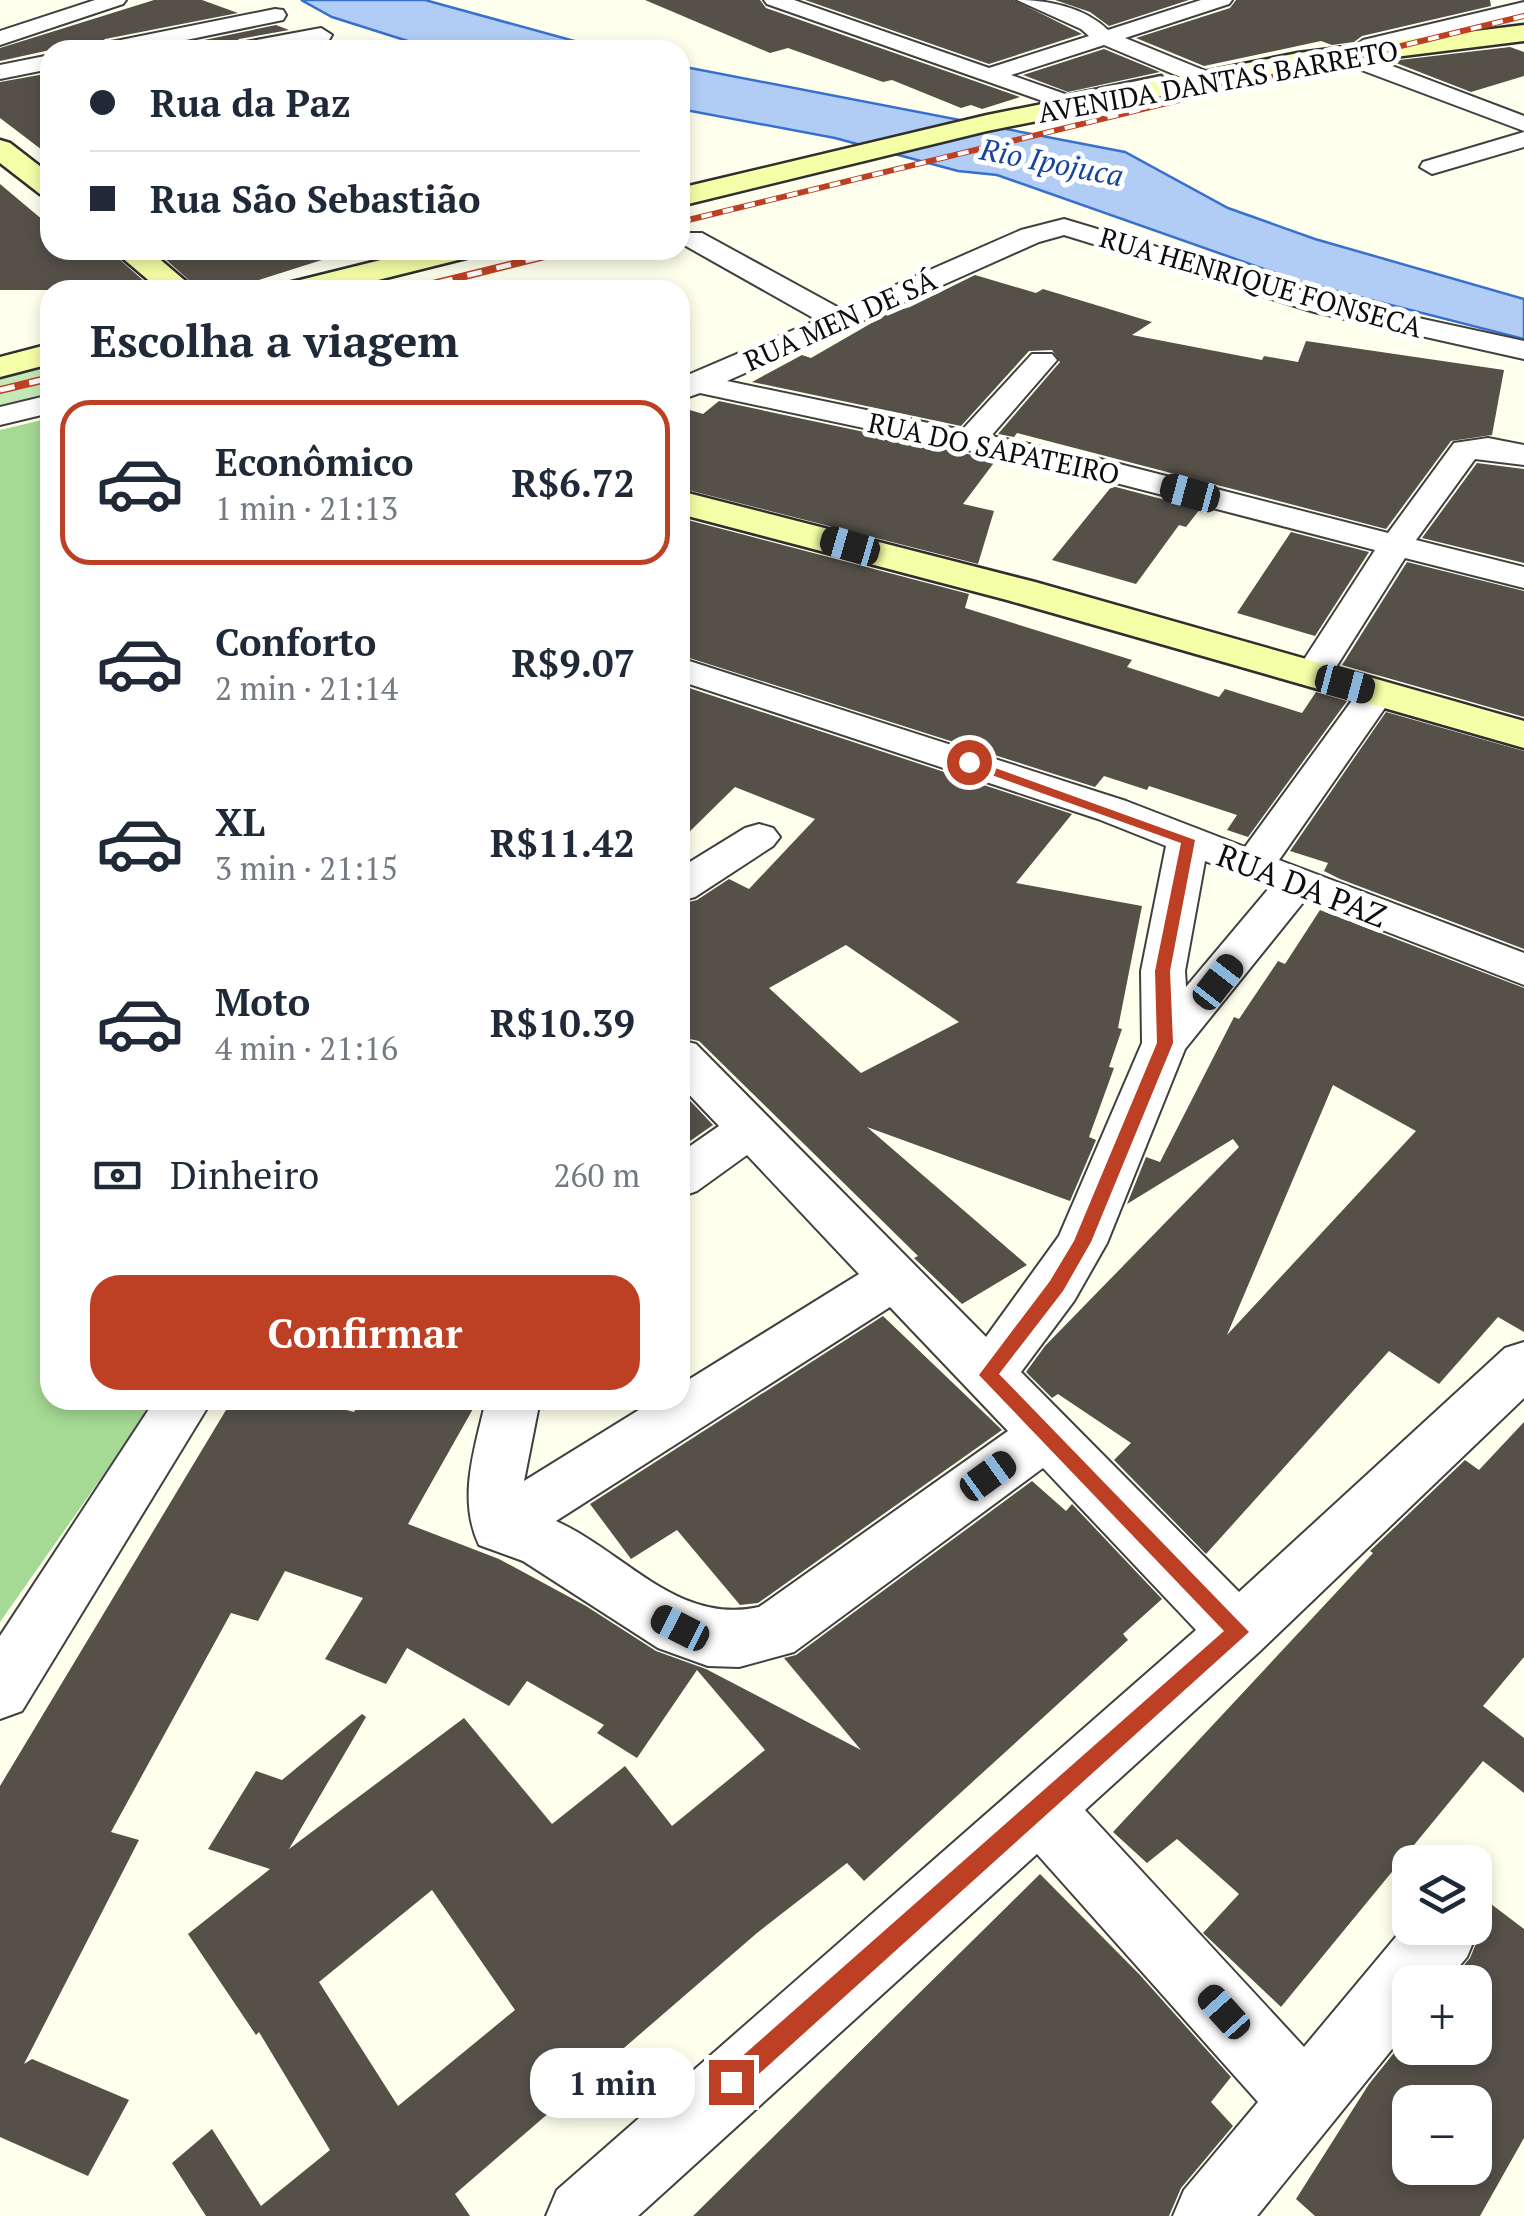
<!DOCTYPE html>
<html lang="pt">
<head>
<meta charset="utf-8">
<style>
  :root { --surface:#fff; --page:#f6f6f7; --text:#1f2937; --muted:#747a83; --line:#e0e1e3; --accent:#bd4024 }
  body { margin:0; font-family:"PT Serif",serif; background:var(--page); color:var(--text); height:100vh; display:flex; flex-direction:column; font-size:38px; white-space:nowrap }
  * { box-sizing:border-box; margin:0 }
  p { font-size:32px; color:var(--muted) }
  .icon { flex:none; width:55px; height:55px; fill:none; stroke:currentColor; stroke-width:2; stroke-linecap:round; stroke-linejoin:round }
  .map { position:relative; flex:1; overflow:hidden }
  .details { position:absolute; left:40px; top:280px; width:650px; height:1130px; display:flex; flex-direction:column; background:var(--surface); border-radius:30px; box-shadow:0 5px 15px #0003 }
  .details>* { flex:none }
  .guide { position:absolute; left:40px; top:40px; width:650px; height:220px; border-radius:30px; box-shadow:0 5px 15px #0003; display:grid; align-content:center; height:220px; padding:0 50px; background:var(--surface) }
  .fabs { position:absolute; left:1392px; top:1845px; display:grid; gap:20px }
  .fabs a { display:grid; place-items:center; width:100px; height:100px; border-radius:20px; background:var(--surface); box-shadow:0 5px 15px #0003; font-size:50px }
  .end { position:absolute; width:45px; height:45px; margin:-22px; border:12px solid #bd4024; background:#fff; box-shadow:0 0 0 5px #fff }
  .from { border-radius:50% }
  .bubble { position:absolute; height:70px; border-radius:30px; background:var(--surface); box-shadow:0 5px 15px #0003; font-size:32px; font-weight:800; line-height:70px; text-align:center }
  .car { position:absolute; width:30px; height:60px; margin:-30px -15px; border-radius:12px; box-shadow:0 0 8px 2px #0007; background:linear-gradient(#222 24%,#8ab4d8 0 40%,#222 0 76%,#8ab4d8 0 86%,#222 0) }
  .guide b { display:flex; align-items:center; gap:35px; height:95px; font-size:38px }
  .guide b+b { border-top:2px solid var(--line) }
  .guide i { width:25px; height:25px; background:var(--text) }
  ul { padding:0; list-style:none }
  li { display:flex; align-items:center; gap:30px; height:165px; margin:0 20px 15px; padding:0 30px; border:5px solid transparent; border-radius:30px }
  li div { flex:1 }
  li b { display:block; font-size:38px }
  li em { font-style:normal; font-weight:800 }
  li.active { border-color:var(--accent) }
  li>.icon { width:90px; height:90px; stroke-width:1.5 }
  h2 { padding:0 50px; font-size:45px; line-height:120px }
  .pay { display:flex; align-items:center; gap:25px; height:110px; padding:0 50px; font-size:38px }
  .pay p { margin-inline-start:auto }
  .primary-button { display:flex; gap:20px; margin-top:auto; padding:20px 50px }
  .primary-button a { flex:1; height:115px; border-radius:30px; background:var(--accent); color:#fff; font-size:40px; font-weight:800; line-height:115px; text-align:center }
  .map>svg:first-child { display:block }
  .green { fill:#c5e9b6 }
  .forest { fill:#a5da95 }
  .water { fill:#b1cdf6; stroke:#3870cd; stroke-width:2.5 }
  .building { fill:#555149; fill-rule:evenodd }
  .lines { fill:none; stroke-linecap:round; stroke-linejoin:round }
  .lane-casing { stroke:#404040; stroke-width:5 }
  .street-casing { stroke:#404040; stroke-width:4 }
  .secondary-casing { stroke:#2f2f2f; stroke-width:5 }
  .lane { fill:#fff; fill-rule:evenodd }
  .street { fill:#fff; fill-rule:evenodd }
  .secondary { fill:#f5ffa7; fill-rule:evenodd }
  .rail-far1-casing { stroke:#bd4024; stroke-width:6 }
  .rail-casing { stroke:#bd4024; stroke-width:8 }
  .rail-far1 { stroke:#fff; stroke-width:4; stroke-dasharray:11; stroke-linecap:butt }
  .rail { stroke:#fff; stroke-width:5; stroke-dasharray:15; stroke-linecap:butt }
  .route { fill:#bd4024 }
  .labels { text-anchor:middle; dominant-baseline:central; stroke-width:10; stroke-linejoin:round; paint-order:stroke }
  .far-street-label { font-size:28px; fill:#0d0d0d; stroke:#fff }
  .far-water-label { font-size:30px; font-style:italic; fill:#16449e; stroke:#fff }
  .street-label { font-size:32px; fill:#0d0d0d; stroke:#fff }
</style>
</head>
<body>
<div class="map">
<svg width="1524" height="2216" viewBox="0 0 1524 2216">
  <rect width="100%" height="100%" fill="#feffec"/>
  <path class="green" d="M 50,362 L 50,397 L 0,409 L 0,375 Z"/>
  <path class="forest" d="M 50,418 L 50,1400 L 156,1400 L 0,1622 L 0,430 Z"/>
  <g class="water">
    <path d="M 301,0 L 425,0 L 607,50 L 436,50 L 332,17 Z"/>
    <path d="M 680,66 L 1125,152 L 1228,208 L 1315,239 L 1524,299 L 1524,339 L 1301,282 L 997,175 L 958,171 L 835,138 L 680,109 Z"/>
  </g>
  <g class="building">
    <path d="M 154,0 L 202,0 L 238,13 L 105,39 L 91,50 L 50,50 L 0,61 L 0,48 Z"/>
    <path d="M 645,0 L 760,0 L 766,8 L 1020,97 L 982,109 L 971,105 L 961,108 L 892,80 L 883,82 L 788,48 L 770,53 Z"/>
    <path d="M 805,0 L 1014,0 L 1082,34 L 989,64 Z"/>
    <path d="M 1055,0 L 1189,0 L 1109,26 L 1090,12 Z"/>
    <path d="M 1236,0 L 1490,0 L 1491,6 L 1362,36 L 1354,42 L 1332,45 L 1321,41 L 1204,66 L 1136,38 L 1230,8 Z"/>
    <path d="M 276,25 L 289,30 L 239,39 L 225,50 L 156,50 Z"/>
    <path d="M 1510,47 L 1524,52 L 1524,76 L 1471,92 L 1391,61 Z"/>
    <path d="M 1104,49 L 1160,72 L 1068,92 L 1023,75 Z"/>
    <path d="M 50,73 L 50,156 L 0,118 L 0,82 Z"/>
    <path d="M 0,184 L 50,226 L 50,250 L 109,250 L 154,290 L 0,290 Z"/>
    <path d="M 155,250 L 323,250 L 325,259 L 227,290 L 200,290 Z"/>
    <path d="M 975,275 L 1036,293 L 1043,289 L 1152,322 L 1132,335 L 1262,360 L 1264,356 L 1298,362 L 1306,341 L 1504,370 L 1492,435 L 1451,441 L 1386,529 L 1017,433 L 1014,437 L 998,434 L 1060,362 L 1052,350 L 1029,351 L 961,426 L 752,382 L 802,355 L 811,358 L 889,313 L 910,307 Z"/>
    <path d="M 719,401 L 996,460 L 963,504 L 994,511 L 978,564 L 680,488 L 680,407 L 703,414 Z"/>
    <path d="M 1477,463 L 1524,469 L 1524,563 L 1422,538 Z"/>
    <path d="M 1112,486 L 1200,509 L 1186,527 L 1179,525 L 1136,584 L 1052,560 Z"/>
    <path d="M 680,518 L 969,594 L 965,608 L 1132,660 L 1127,667 L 1219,697 L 1225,689 L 1302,713 L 1316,692 L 1347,701 L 1248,837 L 1227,830 L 1237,815 L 1149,786 L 1147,790 L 1104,776 L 1095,787 L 680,655 Z"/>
    <path d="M 1291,532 L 1369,552 L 1315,636 L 1237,613 Z"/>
    <path d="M 1407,562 L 1524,591 L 1524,717 L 1342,665 Z"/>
    <path d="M 680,685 L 1072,814 L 1016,883 L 1142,906 L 1118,1028 L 1122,1029 L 1109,1067 L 1114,1068 L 1089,1137 L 1096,1140 L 1070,1201 L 867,1127 L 1027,1265 L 962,1304 L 914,1258 L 918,1256 L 699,1041 L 680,1037 L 680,904 L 697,900 L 729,879 L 749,889 L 815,819 L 735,787 L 680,841 ZM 846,945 L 959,1022 L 861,1073 L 769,988 Z"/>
    <path d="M 1386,712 L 1524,751 L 1524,949 L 1340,879 L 1324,871 L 1328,863 L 1290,851 Z"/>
    <path d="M 1320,910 L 1524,988 L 1524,1332 L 1498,1317 L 1439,1384 L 1389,1351 L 1206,1554 L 1114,1460 L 1131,1443 L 1058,1394 L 1052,1398 L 1026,1372 L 1045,1346 L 1239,1147 L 1233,1139 L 1127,1204 L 1146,1157 L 1160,1162 L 1234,1017 L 1239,1019 L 1278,961 L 1285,964 ZM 1333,1085 L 1416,1131 L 1227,1335 Z"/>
    <path d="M 680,1090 L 713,1125 L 680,1148 Z"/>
    <path d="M 883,1316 L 1002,1430 L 758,1603 L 740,1605 L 677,1530 L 631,1559 L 590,1504 Z"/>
    <path d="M 232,1400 L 309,1400 L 354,1412 L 362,1400 L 478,1400 L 408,1524 L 499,1559 L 586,1606 L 656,1651 L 706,1669 L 861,1750 L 784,1658 L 796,1655 L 1032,1481 L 1066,1511 L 1072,1504 L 1162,1599 L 1123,1634 L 1128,1640 L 864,1881 L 847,1863 L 757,1933 L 455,2194 L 470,2216 L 206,2216 L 172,2163 L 212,2129 L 261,2206 L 330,2150 L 259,2032 L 256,2035 L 188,1934 L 270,1869 L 208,1849 L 256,1771 L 282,1780 L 362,1714 L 366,1717 L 289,1849 L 464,1718 L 552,1824 L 625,1766 L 672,1826 L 765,1750 L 697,1670 L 637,1758 L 597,1733 L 604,1725 L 527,1681 L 509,1706 L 407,1648 L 386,1684 L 325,1659 L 363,1598 L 285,1571 L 258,1621 L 231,1613 L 111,1832 L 139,1840 L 24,2064 L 32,2059 L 129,2100 L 88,2176 L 0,2137 L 0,1786 ZM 432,1890 L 515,2010 L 398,2106 L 319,1982 Z"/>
    <path d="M 1524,1422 L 1524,1657 L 1483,1706 L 1524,1738 L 1524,1793 L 1483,1761 L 1281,2007 L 1203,1933 L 1239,1894 L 1177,1839 L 1147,1863 L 1113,1832 L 1373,1553 L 1370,1551 L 1465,1460 L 1479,1470 Z"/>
    <path d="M 1040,1874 L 1139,1974 L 1231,2077 L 1211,2102 L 1233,2126 L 1181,2188 L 1169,2216 L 693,2216 Z"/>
    <path d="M 1487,1901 L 1524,1929 L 1524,2138 L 1480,2216 L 1315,2216 L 1296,2199 L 1369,2084 L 1410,2033 L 1410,2048 L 1475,2048 L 1475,1982 L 1450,1982 L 1470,1958 L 1480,1934 L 1475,1919 ZM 1410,2102 L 1475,2102 L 1475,2168 L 1410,2168 Z"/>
  </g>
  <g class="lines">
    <g class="lane-casing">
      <path id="lane" d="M 1161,76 L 1165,83 L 1057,103 L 1051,99 Z"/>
    </g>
    <g class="street-casing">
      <g id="street">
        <path d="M 95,0 L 126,0 L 123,4 L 0,45 L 0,31 Z"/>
        <path d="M 764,0 L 794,0 L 989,68 L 1089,36 L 1081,29 L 1017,0 C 1048,0 1084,7 1108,30 L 1201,0 L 1232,0 L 1229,4 L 1125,38 L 1218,76 L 1221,81 L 1218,86 L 1202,86 L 1104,45 L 1011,75 L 1065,94 L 1069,99 L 1057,106 L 767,4 Z"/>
        <path d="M 1524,2 L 1524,14 L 1379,50 L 1366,56 L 1524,116 L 1524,131 L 1332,59 L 1329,54 L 1340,47 L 1350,50 L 1363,40 Z"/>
        <path d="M 275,9 L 283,10 L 286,15 L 283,20 L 138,50 L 95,50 L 106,43 Z"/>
        <path d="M 321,28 L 332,35 L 329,40 L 276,50 L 229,50 L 240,43 Z"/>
        <path d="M 50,55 L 50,69 L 0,79 L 0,65 Z"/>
        <path d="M 1524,132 L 1524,147 L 1432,174 L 1420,167 L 1423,162 Z"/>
        <path d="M 1064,219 L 1331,299 L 1524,341 L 1524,359 L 1314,312 L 1064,235 L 1039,242 L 727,381 L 962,430 L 1032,354 L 1052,354 L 1057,360 L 991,436 L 1096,458 L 1388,533 L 1454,443 L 1488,438 L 1524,445 L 1524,465 L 1475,459 L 1416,540 L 1524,567 L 1524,588 L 1405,558 L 1326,683 L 1313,686 L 1300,683 L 1294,675 L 1375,550 L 1093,477 L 700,393 L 680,400 L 683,377 L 817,320 L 684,245 L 680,239 L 684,233 L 702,233 L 841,309 L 1021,230 Z"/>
        <path d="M 50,395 L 50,413 L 0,425 L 0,407 Z"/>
        <path d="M 680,658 L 1126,801 L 1245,847 L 1364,684 L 1377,681 L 1390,684 L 1396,692 L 1279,860 L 1524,953 L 1524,985 L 1305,900 L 1185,1049 L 1107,1243 L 1074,1301 L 1021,1372 L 1239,1592 L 1505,1348 L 1524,1342 L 1524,1398 L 1259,1652 L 1085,1810 L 1304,2047 L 1410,1920 L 1410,1928 L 1474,1928 L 1477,1933 L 1467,1957 L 1446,1982 L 1410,1982 L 1410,2027 L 1257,2216 L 1173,2216 L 1184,2190 L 1258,2102 L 1037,1854 L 638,2216 L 546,2216 L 557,2190 L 1196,1630 L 1043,1468 L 794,1652 L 739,1667 L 708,1666 L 658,1648 L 523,1561 L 479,1545 C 457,1498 475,1448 486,1400 L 540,1400 L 524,1481 L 655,1400 L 680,1400 L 680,1385 L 859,1274 L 747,1155 L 697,1191 L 680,1197 L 680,1153 L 719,1126 L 680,1085 L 680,1040 L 696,1044 L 986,1337 L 1059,1236 L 1142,1043 L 1141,971 L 1166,846 L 1098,819 L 680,681 ZM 1205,861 L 1270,887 L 1186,987 L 1185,971 ZM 890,1307 L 1008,1431 L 759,1607 C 677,1625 625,1552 556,1521 Z"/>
        <path d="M 759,824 L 773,828 L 780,837 L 773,846 L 695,897 L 680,901 L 680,868 L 745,828 Z"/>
        <path d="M 155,1400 L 212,1400 L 22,1711 L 0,1719 L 0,1636 Z"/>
      </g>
    </g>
    <g class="secondary-casing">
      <g id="secondary">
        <path d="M 1524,25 L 1524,41 L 1298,69 L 987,131 L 680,206 L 680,188 L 987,115 L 1298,53 Z"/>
        <path d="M 0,140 L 10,143 L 50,174 L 50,197 L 40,194 L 0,163 Z"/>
        <path d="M 113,250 L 149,250 L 196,290 L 160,290 Z"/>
        <path d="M 421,250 L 475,250 L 470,257 L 338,290 L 283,290 L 288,283 Z"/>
        <path d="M 50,344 L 50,364 L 0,377 L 0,357 Z"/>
        <path d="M 680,491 L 1035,582 L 1524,721 L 1524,748 L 1007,600 L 680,514 Z"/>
      </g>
    </g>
    <use href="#lane" class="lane"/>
    <use href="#street" class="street"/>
    <use href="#secondary" class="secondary"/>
    <g class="rail-far1-casing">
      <g id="rail-far1">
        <path d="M 680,222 L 1524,16"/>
        <path d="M 560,252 L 569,250"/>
      </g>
    </g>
    <g class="rail-casing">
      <g id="rail">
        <path d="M 409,290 L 569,250"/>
        <path d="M 0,390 L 50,378"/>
      </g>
    </g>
    <use href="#rail-far1" class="rail-far1"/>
    <use href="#rail" class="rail"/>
  </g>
  <path class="route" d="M 964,760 L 973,760 L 1195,840 L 1170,971 L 1173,1043 L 1091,1242 L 1063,1291 L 999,1374 L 1249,1632 L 740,2091 L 731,2095 L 722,2091 L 719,2082 L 722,2074 L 1224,1631 L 979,1375 L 1050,1281 L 1074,1241 L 1157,1043 L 1155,971 L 1181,843 L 964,765 Z"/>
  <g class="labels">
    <g class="far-street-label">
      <text transform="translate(1218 81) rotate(-10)">AVENIDA DANTAS BARRETO</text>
      <text transform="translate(1261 282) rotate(16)">RUA HENRIQUE FONSECA</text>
      <text transform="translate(840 320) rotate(-24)">RUA MEN DE SÁ</text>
      <text transform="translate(994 448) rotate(12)">RUA DO SAPATEIRO</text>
    </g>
    <g class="far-water-label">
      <text transform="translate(1052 162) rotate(11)">Rio Ipojuca</text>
    </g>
    <g class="street-label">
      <text transform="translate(1302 885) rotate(21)">RUA DA PAZ</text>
    </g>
  </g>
</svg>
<div class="fabs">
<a><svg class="icon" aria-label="layers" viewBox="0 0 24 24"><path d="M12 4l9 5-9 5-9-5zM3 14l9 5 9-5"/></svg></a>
<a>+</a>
<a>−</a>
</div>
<i class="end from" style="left:969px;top:762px"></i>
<i class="end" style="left:731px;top:2082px"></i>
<div class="bubble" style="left:530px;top:2048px;width:165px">1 min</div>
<i class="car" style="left:1190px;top:493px;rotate:285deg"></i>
<i class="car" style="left:850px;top:546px;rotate:286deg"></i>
<i class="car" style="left:1345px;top:684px;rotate:105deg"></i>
<i class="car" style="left:1218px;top:982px;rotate:38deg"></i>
<i class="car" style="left:988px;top:1476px;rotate:54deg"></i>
<i class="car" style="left:680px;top:1628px;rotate:297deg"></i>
<i class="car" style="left:1224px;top:2012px;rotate:318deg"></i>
<div class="guide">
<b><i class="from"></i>Rua da Paz</b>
<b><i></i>Rua São Sebastião</b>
</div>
<section class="details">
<h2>Escolha a viagem</h2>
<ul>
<li class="active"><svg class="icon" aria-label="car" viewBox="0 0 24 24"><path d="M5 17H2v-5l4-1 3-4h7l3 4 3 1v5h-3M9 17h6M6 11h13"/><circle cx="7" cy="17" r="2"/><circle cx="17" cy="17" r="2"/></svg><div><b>Econômico</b><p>1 min · 21:13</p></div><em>R$6.72</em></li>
<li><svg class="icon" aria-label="car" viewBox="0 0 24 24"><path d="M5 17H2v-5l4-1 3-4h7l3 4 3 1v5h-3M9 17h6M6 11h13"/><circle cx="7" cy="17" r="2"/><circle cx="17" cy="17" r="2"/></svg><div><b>Conforto</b><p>2 min · 21:14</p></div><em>R$9.07</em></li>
<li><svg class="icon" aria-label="car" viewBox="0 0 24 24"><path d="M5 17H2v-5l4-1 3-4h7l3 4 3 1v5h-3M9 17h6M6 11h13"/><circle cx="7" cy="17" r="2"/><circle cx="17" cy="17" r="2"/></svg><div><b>XL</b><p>3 min · 21:15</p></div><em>R$11.42</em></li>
<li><svg class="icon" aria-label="car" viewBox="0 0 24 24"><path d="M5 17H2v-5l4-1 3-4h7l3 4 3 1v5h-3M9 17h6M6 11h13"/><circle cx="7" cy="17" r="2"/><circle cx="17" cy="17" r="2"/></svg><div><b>Moto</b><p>4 min · 21:16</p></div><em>R$10.39</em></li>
</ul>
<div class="pay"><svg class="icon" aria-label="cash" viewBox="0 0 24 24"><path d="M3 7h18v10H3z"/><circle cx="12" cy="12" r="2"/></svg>Dinheiro<p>260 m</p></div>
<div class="primary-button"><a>Confirmar</a></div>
</section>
</div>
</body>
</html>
